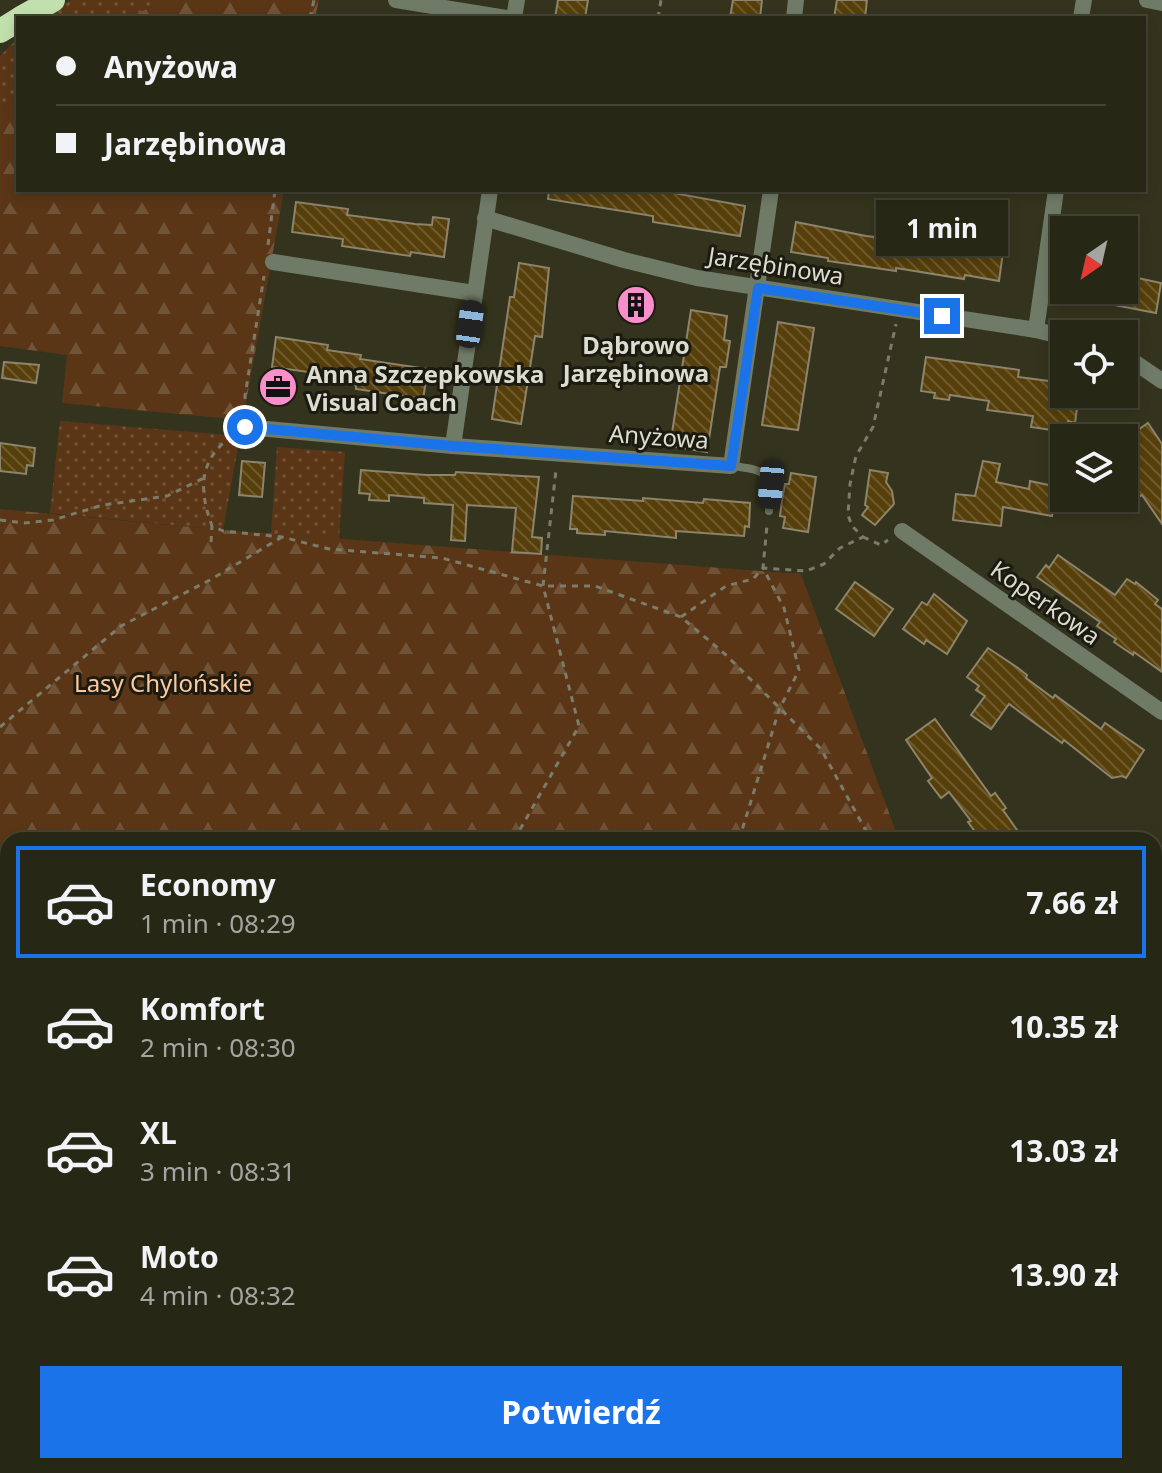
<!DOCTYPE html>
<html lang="pl">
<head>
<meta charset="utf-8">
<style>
  :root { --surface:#272716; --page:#2f2f1f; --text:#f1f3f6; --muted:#a4a5a1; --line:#434435; --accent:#1a73e8 }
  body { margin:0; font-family:"Noto Sans",sans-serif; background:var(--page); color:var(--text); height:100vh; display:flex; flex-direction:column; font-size:30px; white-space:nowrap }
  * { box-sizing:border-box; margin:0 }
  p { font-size:26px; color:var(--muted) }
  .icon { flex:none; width:44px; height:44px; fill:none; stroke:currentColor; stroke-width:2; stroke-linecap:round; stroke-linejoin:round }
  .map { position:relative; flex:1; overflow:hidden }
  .panel { position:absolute; left:0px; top:832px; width:1162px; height:642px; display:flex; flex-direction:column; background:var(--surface); border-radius:24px 24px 0 0; box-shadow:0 4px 12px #0003,0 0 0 2px var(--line) }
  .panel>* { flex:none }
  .top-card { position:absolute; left:16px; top:16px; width:1130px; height:176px; border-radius:0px; box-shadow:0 4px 12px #0003,0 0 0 2px var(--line); display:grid; align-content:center; height:176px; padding:0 40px; background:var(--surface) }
  .needle { width:52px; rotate:214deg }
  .controls { position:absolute; left:1050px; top:216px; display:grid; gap:16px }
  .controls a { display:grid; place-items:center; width:88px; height:88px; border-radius:0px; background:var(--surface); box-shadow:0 4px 12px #0003,0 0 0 2px var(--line); font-size:40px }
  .end { position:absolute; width:36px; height:36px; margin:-18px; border:10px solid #1a73e8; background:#fff; box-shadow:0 0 0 4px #fff }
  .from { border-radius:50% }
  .bubble { position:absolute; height:56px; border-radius:0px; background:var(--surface); box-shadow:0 4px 12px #0003,0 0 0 2px var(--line); font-size:26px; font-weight:700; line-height:56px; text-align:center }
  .car { position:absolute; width:24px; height:48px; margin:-24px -12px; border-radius:10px; box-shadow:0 0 6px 2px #0007; background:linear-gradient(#222 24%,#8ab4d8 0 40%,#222 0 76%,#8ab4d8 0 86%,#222 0) }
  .top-card b { display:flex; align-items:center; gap:28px; height:76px; font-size:30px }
  .top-card b+b { border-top:2px solid var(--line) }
  .top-card i { width:20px; height:20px; background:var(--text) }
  ul { padding:14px 0 0; list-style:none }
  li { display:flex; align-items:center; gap:24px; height:112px; margin:0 16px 12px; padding:0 24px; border:4px solid transparent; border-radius:0px }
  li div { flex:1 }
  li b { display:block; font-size:30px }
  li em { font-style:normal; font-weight:700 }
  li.on { border-color:var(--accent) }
  li>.icon { width:72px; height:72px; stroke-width:1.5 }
  .action { display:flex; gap:16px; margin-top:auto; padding:16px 40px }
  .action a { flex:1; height:92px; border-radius:0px; background:var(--accent); color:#fff; font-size:32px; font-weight:700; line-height:92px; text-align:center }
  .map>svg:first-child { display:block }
  .grass { fill:url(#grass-dots) }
  .forest { fill:url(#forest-firs) }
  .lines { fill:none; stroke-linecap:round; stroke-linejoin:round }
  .stream { stroke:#012a16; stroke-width:6 }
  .building { fill:url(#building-back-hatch); stroke:#8e836b; stroke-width:2 }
  .path { stroke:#7b7c69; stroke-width:3; stroke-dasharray:6 6; stroke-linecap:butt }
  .service { stroke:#6f7b67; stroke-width:8 }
  .minor { stroke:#6f7b67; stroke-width:16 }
  .motorway { stroke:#c2e0ae; stroke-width:24 }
  .route { stroke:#1a73e8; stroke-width:10 }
  .labels { text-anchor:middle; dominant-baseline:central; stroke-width:6; stroke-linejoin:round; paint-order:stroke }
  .street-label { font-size:24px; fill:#dcddcf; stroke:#1b1b11 }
  .poi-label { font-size:24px; font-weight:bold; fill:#dcddcf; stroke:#1b1b11 }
  .park-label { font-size:24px; fill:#fec89e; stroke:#1b1b11 }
</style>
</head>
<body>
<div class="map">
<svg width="1162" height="1473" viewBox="0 0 1162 1473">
  <defs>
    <pattern id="grass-dots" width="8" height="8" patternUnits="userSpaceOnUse" patternTransform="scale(2)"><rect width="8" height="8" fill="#5a3616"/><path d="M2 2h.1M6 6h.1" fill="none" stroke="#715337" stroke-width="1.8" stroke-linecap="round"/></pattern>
    <pattern id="forest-firs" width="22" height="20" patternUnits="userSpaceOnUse" patternTransform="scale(2)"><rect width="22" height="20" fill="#5a3616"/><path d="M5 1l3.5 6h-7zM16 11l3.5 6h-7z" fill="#715337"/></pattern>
    <pattern id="building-back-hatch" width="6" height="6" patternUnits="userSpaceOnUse" patternTransform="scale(2)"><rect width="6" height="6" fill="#563f0a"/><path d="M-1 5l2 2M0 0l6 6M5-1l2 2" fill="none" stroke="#6e5a2d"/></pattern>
  </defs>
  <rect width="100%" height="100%" fill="#34341e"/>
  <g class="grass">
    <path d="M 71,0 L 163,0 L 130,18 L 43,18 Z"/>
    <path d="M 18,38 L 18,90 L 0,113 L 0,56 Z"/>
    <path d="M 60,421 L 240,436 L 223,530 L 50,513 Z"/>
    <path d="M 277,447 L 345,452 L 339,539 L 271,534 Z"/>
  </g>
  <g class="forest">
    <path d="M 163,0 L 319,0 L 315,18 L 130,18 Z"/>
    <path d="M 18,90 L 18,190 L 284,190 L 243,420 L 62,403 L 67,355 L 0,346 L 0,113 Z"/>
    <path d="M 0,509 L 223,530 L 801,574 L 899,840 L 8,840 L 8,1466 L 1154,1466 L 1154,1059 L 1162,1060 L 1162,1212 L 1159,1213 L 1162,1218 L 1162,1473 L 0,1473 Z"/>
  </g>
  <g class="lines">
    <g class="stream">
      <path d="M 1154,1268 L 1162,1262"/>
      <path d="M 517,1473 L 530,1466"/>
    </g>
  </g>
  <g class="building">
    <path d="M 558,0 L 588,0 L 585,18 L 555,18 Z"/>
    <path d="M 733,0 L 762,0 L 760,18 L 730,18 Z"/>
    <path d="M 837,0 L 867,0 L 865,18 L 834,18 Z"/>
    <path d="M 549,190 L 657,190 L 745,206 L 740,236 L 653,222 L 653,216 L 548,199 Z"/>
    <path d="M 296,202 L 348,209 L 347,215 L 415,224 L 432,225 L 433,217 L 449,219 L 444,257 L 411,252 L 410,256 L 342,246 L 343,239 L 292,232 Z"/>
    <path d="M 796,222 L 866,236 L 1003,252 L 999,281 L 965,275 L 964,279 L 896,268 L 896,271 L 828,261 L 828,258 L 791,252 Z"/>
    <path d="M 519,263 L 549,268 L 542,337 L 535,336 L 521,424 L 492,419 L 510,297 L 514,297 Z"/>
    <path d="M 1124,275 L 1161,283 L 1156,313 L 1083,299 L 1084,290 L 1124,290 Z"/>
    <path d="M 691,310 L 727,316 L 724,340 L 730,341 L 726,367 L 720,367 L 707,452 L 670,446 Z"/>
    <path d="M 778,322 L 814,328 L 798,430 L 762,425 Z"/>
    <path d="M 276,337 L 328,345 L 327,350 L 361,355 L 360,359 L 428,369 L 423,399 L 356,389 L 356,385 L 322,380 L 323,374 L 272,367 Z"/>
    <path d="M 926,357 L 1019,370 L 1018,377 L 1064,383 L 1064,394 L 1079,394 L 1075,423 L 1068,421 L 1066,432 L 1031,427 L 1033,416 L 987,410 L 989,401 L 950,395 L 949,400 L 934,398 L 935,393 L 921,391 Z"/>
    <path d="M 4,362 L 39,365 L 36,383 L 2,378 Z"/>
    <path d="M 1148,423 L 1162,444 L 1162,524 L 1142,495 L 1124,507 L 1124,440 Z"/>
    <path d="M 0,443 L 35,448 L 33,466 L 27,465 L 26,474 L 0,471 Z"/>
    <path d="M 242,461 L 265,463 L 262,497 L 239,495 Z"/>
    <path d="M 983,461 L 1000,464 L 996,482 L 1029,489 L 1030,481 L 1058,487 L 1052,516 L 1003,507 L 1001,526 L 953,520 L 956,494 L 975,496 Z"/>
    <path d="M 361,470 L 426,475 L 455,475 L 456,472 L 539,477 L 532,537 L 542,538 L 541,554 L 512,552 L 516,508 L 467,505 L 465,541 L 451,540 L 453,505 L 424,503 L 424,498 L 389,495 L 389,501 L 369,500 L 370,494 L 359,493 Z"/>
    <path d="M 870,470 L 888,473 L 886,482 L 892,491 L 894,504 L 875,525 L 862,515 L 868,507 L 865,505 Z"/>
    <path d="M 791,473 L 816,477 L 808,532 L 783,528 L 785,517 L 780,516 L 782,500 L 785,484 L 789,484 Z"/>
    <path d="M 573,496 L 643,501 L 643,498 L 703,503 L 704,499 L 750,503 L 749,527 L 745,526 L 744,536 L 676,531 L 676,538 L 605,531 L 605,535 L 577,533 L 577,529 L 570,529 Z"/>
    <path d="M 1058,555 L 1115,595 L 1127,579 L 1135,584 L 1136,582 L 1158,600 L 1155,604 L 1162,609 L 1162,672 L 1134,652 L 1133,655 L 1114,642 L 1116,639 L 1097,626 L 1100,622 L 1037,577 L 1046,565 L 1049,568 Z"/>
    <path d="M 855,582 L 893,609 L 874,636 L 836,609 Z"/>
    <path d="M 934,594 L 967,621 L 947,654 L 926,640 L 924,644 L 903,629 L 922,602 L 927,605 Z"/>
    <path d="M 988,648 L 1018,668 L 1027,675 L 1026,678 L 1053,698 L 1055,695 L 1101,729 L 1105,723 L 1144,750 L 1126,778 L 1122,776 L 1112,778 L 1064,740 L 1062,743 L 1009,704 L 991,729 L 971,715 L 985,696 L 976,690 L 979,686 L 967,677 Z"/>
    <path d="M 935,719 L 991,796 L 995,793 L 1006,808 L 1003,810 L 1017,830 L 1007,837 L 981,840 L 968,822 L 971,821 L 949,792 L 941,798 L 928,781 L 932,778 L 906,740 Z"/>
  </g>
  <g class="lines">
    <g class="path">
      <path d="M 310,18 L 314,0"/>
      <path d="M 658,18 L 661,0"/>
      <path d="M 268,245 L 275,190"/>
      <path d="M 245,411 L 245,396 L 264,276"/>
      <path d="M 232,436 C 198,460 199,491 212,526 L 223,531 L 282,537 L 329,549 L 442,558 L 543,586 L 595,586 L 681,617 L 726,655 L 821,749 L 871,840"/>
      <path d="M 0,520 L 25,523 L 53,520 L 103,505 L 167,496 L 204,478"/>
      <path d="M 863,537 L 881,545 L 888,540"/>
      <path d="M 211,542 L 212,526"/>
      <path d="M 681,617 L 726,586 L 753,579 L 763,568 L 767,525"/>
      <path d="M 0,727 L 121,626 L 210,580 L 282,537"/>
      <path d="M 514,840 L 579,726 L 543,586 L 556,470"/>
      <path d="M 739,840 L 779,710 L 799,670 L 784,608 L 763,568 L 806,571 L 824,564 L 840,548 L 863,537 L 852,526 L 848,515 L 850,484 L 856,456 L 873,427 L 896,324"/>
      <path d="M 0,1149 L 8,1156"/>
      <path d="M 1154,1190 L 1162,1198"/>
      <path d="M 0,1255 L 8,1252"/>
      <path d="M 1154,1327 L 1162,1325"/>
      <path d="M 68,1473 L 69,1466"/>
      <path d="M 671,1473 L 679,1466"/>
    </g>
    <path class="service" d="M 731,466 C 769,470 772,473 769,511"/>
    <g class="minor">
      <path d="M 396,0 L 506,18"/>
      <path d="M 1147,0 L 1162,3"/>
      <path d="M 514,18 L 517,0"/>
      <path d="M 794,18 L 796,0"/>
      <path d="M 1081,18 L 1084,0"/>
      <path d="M 485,218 L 624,260 L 697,278 L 1036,330 L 1064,337"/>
      <path d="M 273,262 L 474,293"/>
      <path d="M 1036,330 L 1056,190"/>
      <path d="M 1124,355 L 1162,381"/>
      <path d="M 245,427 L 453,446 L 731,466 L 771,190"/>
      <path d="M 453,446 L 490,190"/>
      <path d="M 902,531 L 1162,712"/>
    </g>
    <g class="motorway">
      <path d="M 21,18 L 53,0"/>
      <path d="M 0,31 L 18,20"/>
    </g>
  </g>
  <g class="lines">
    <path class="route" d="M 245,427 L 453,446 L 731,466 L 758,288 L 942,316"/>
  </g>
  <defs>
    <g id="building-disc" transform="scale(2)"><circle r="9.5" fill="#f98fca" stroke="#1b1b11"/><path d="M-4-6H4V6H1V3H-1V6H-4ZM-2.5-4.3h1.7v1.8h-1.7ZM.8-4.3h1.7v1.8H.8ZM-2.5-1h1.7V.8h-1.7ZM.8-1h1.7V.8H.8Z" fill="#111"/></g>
    <g id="office-disc" transform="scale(2)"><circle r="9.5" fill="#f98fca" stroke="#1b1b11"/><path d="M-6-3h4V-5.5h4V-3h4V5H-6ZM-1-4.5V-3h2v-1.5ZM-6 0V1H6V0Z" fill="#111"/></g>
  </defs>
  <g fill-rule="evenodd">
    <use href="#building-disc" x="636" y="305"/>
    <use href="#office-disc" x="278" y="387"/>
  </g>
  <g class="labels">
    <g class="street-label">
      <text transform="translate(776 265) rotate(9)">Jarzębinowa</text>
      <text transform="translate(659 436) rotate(4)">Anyżowa</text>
      <text transform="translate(1046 602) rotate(35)">Koperkowa</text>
    </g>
    <g class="poi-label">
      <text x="636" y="344">Dąbrowo<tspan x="636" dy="28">Jarzębinowa</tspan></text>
      <text x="306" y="373" text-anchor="start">Anna Szczepkowska<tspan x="306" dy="28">Visual Coach</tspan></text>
    </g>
    <g class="park-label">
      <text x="163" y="682">Lasy Chylońskie</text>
    </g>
  </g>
</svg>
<div class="controls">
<a><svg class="needle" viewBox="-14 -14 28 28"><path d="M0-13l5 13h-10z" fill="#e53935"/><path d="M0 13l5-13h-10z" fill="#a4a5a1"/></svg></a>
<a><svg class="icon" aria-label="locate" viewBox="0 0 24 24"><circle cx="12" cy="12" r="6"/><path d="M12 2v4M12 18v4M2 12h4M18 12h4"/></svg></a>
<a><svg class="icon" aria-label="layers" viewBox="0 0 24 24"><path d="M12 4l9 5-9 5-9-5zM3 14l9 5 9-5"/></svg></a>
</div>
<i class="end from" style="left:245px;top:427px"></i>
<i class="end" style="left:942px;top:316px"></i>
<div class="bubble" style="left:876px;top:200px;width:132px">1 min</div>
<i class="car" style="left:470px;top:324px;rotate:8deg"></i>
<i class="car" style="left:771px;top:485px;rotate:185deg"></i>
<div class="top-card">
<b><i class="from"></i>Anyżowa</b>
<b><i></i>Jarzębinowa</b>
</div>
<section class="panel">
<ul>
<li class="on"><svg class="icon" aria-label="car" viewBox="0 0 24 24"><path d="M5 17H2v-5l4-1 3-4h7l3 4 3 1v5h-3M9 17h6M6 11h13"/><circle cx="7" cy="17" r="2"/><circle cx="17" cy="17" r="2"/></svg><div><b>Economy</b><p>1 min · 08:29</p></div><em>7.66 zł</em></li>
<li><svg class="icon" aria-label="car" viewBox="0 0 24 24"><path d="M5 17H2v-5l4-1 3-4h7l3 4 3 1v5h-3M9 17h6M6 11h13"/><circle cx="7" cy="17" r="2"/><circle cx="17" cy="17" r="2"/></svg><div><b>Komfort</b><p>2 min · 08:30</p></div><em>10.35 zł</em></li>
<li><svg class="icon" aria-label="car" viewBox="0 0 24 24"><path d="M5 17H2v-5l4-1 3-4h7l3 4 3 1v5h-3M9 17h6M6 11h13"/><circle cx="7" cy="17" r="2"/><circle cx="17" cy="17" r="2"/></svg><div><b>XL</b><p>3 min · 08:31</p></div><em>13.03 zł</em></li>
<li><svg class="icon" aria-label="car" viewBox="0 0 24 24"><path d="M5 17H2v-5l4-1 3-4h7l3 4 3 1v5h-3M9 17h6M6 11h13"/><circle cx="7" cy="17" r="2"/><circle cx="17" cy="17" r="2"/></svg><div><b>Moto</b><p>4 min · 08:32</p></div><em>13.90 zł</em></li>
</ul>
<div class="action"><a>Potwierdź</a></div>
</section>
</div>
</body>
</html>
